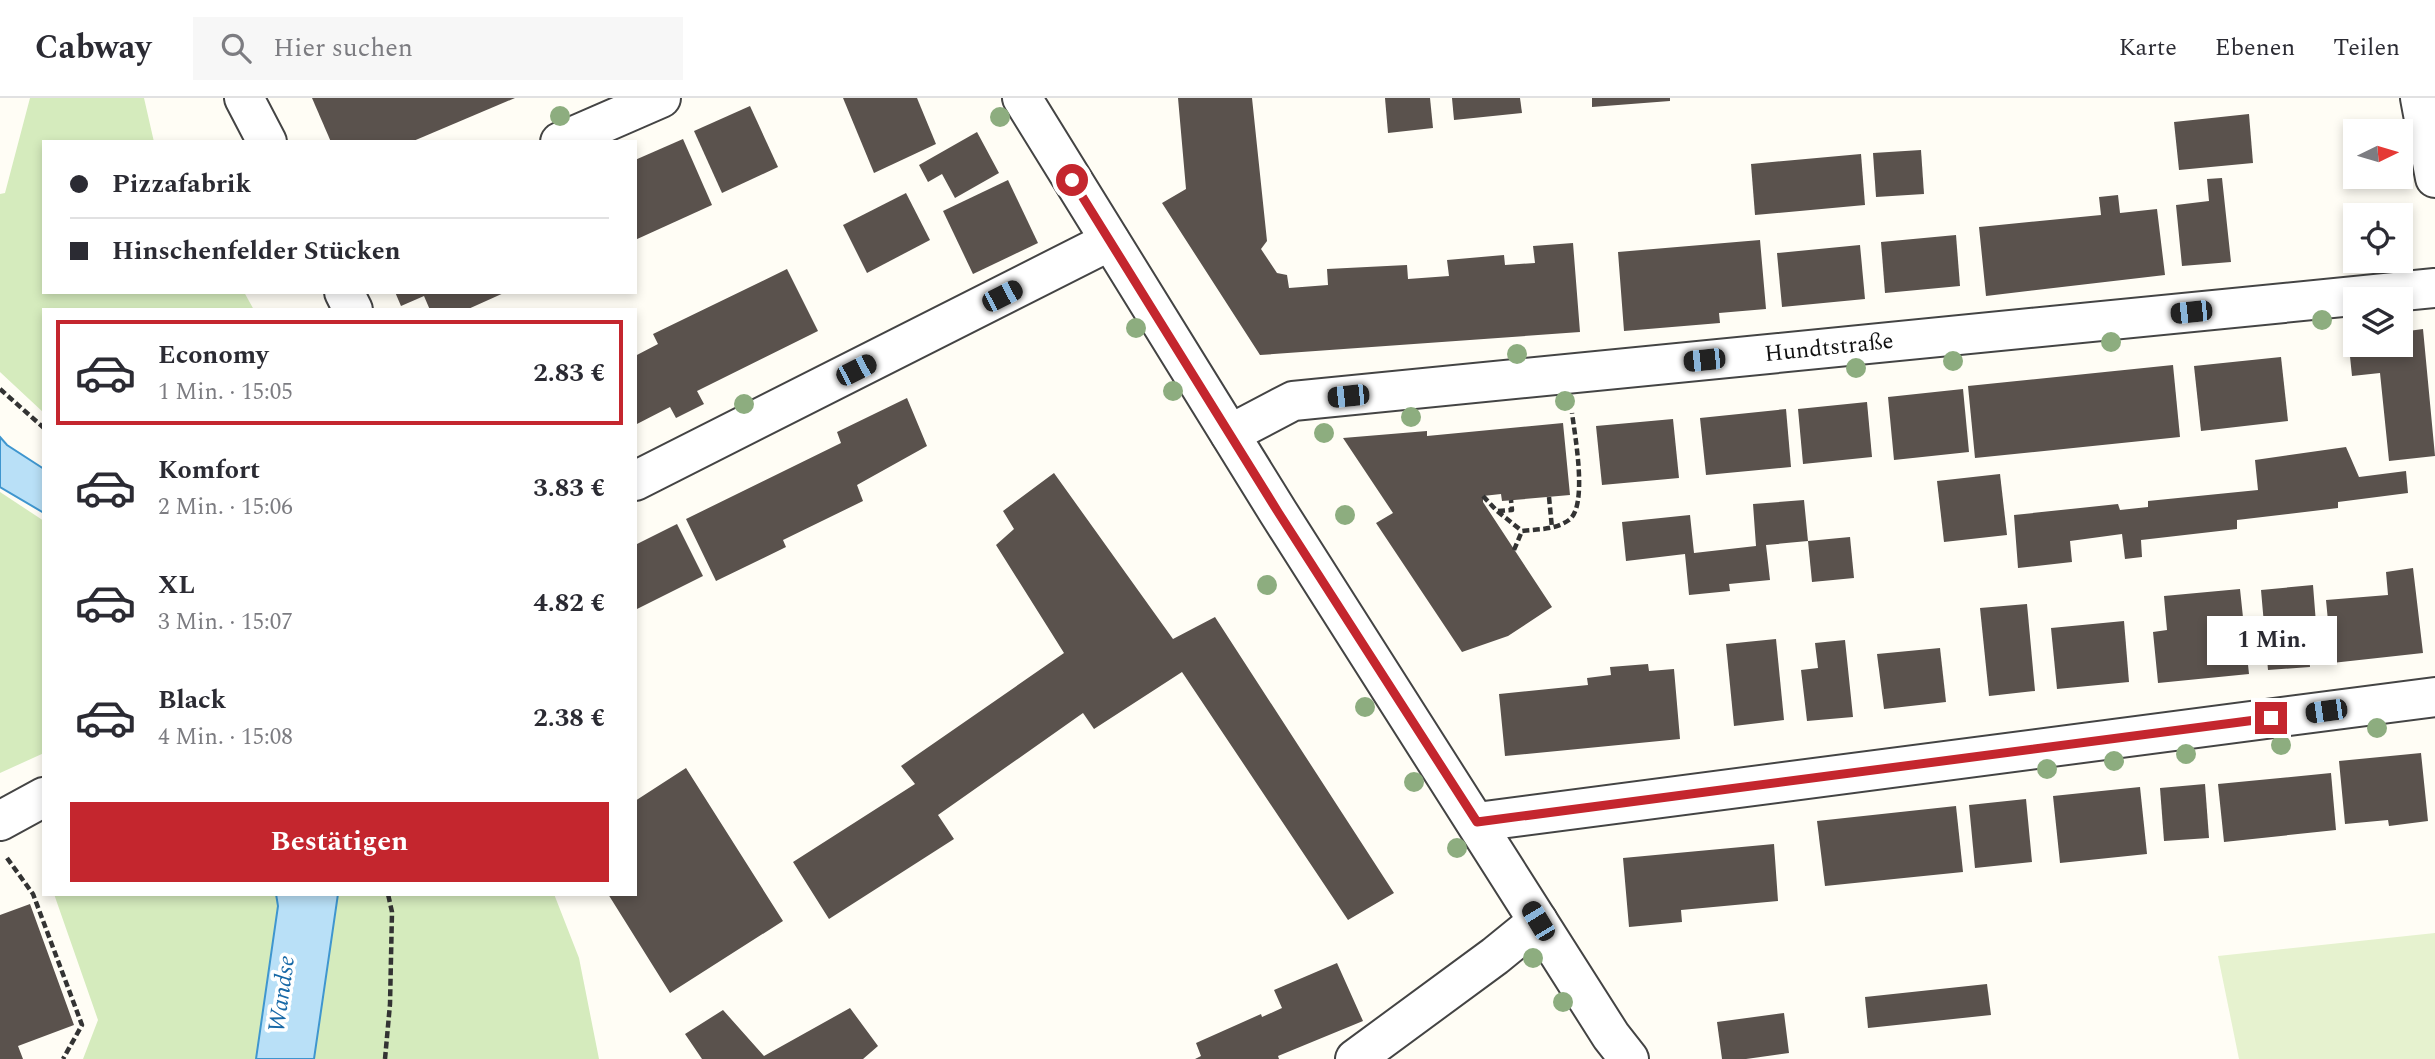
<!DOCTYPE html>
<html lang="de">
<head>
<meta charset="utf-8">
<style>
  :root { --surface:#fff; --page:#f7f7f7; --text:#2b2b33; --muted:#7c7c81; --line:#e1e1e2; --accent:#c4262e }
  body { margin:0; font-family:Spectral,serif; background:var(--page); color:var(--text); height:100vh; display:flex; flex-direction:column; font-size:26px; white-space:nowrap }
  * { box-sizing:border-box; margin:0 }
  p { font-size:23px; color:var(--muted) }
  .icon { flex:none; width:38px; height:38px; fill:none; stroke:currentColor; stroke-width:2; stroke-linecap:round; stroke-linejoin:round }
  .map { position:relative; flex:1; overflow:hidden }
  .drawer { position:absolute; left:42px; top:210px; width:595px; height:588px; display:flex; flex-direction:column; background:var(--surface); border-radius:0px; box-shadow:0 4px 10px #0003 }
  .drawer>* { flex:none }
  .banner { position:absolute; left:42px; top:42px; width:595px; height:154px; border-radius:0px; box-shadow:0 4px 10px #0003; display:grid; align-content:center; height:154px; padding:0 28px; background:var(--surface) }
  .needle { width:46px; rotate:85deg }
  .fabs { position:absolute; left:2343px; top:21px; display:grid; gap:14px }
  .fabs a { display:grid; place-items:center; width:70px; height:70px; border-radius:0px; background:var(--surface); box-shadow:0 4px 10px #0003; font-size:35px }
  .end { position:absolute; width:32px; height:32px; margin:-16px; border:9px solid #c4262e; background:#fff; box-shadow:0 0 0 4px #fff }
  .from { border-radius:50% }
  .bubble { position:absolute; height:49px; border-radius:0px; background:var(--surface); box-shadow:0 4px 10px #0003; font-size:23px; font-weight:700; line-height:49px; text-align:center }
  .car { position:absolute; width:21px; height:42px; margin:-21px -10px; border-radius:9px; box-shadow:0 0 5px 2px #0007; background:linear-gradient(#222 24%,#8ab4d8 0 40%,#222 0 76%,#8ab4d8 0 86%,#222 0) }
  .banner b { display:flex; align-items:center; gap:24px; height:66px; font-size:26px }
  .banner b+b { border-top:2px solid var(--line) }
  .banner i { width:18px; height:18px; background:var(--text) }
  ul { padding:12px 0 0; list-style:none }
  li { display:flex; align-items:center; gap:21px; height:105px; margin:0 14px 10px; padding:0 14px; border:4px solid transparent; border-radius:0px }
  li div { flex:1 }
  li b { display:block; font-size:26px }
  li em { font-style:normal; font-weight:700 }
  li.current { border-color:var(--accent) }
  li>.icon { width:63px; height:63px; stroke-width:1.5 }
  .cta { display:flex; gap:14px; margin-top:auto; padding:14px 28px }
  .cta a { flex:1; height:80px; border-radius:0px; background:var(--accent); color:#fff; font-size:28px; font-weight:700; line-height:80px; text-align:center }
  header { display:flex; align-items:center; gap:42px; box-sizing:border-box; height:98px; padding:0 35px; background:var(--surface); border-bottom:2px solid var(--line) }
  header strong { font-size:33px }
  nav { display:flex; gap:38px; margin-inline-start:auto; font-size:24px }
  .search { width:490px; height:63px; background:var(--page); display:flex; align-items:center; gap:18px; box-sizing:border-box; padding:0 24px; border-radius:0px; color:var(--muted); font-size:26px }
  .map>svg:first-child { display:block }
  .green { fill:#d5ebbd }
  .pitch { fill:#e6f2cf }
  .water { fill:#b9e0f7; stroke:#3f96cf; stroke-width:2 }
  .building { fill:#5a524d }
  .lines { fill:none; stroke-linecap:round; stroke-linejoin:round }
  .minor-casing { stroke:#444; stroke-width:42 }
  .path { stroke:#333; stroke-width:4.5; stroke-dasharray:7 3.5; stroke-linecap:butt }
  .minor { stroke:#fff; stroke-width:38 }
  .tree { fill:#8dad7f }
  .route { stroke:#c4262e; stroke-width:9 }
  .labels { text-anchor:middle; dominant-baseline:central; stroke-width:7; stroke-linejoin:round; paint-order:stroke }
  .street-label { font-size:23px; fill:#111; stroke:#fff }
  .water-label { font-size:24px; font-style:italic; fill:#1768a6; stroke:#fff }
</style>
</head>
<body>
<header>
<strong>Cabway</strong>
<div class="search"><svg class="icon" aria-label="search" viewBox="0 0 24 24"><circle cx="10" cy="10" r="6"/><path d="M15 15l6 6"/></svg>Hier suchen</div>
<nav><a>Karte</a><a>Ebenen</a><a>Teilen</a></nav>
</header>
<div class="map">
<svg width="2435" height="961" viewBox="0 0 2435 961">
  <rect width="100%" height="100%" fill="#fffdf5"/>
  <g class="green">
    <path d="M 30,0 L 144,0 L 154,44 L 44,44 L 44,194 L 244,194 L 254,212 L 44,212 L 44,315 L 0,274 L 0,96 L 5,95 Z"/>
    <path d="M 0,394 L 44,423 L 44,655 L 0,675 Z"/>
    <path d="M 54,796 L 554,796 L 579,860 L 599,961 L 83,961 L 98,922 Z"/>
  </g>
  <path class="pitch" d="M 2435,835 L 2435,961 L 2239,961 L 2218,858 Z"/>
  <g class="water">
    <path d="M 0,339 L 7,347 L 44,371 L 44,415 L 0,389 Z"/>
    <path d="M 276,796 L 338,796 L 314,961 L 256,961 L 278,808 Z"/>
  </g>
  <g class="building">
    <path d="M 312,0 L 515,0 L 411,44 L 331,44 Z"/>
    <path d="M 843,0 L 917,0 L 936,46 L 874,75 Z"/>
    <path d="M 1178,0 L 1252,0 L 1267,143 L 1261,151 L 1277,175 L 1287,177 L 1289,190 L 1328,187 L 1327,171 L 1407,167 L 1408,181 L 1449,178 L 1447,162 L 1504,157 L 1505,167 L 1535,165 L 1533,148 L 1573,145 L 1580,234 L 1260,257 L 1162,105 L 1186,91 Z"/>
    <path d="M 1385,0 L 1430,0 L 1433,30 L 1388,35 Z"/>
    <path d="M 1452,0 L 1520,0 L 1522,15 L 1454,22 Z"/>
    <path d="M 1592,0 L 1670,0 L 1670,3 L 1592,9 Z"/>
    <path d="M 750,8 L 778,69 L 722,95 L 694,33 Z"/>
    <path d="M 2249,16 L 2253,65 L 2179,72 L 2174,24 Z"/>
    <path d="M 977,34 L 999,75 L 955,100 L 942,76 L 928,84 L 919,67 Z"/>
    <path d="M 683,41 L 712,107 L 635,142 L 635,62 Z"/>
    <path d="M 1921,52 L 1924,96 L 1876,99 L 1873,55 Z"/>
    <path d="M 1861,56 L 1865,107 L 1755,117 L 1751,66 Z"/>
    <path d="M 2222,80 L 2231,164 L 2182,168 L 2176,107 L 2209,103 L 2207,81 Z"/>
    <path d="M 1008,82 L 1038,145 L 973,176 L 943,113 Z"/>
    <path d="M 906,95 L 930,142 L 867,175 L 843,127 Z"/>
    <path d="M 2118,97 L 2120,115 L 2157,111 L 2165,177 L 1986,198 L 1979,129 L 2101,117 L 2099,99 Z"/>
    <path d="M 1956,137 L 1960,188 L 1885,195 L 1881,144 Z"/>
    <path d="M 1760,142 L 1766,211 L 1719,215 L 1720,225 L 1624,233 L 1618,154 Z"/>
    <path d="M 1860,147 L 1865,201 L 1782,209 L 1777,155 Z"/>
    <path d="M 787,171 L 818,233 L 697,293 L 704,306 L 676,320 L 670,309 L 635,327 L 635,258 L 658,246 L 653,236 Z"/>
    <path d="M 395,194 L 506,194 L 466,212 L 430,212 L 424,198 L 401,208 Z"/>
    <path d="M 2423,231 L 2435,358 L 2389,363 L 2380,275 L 2352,278 L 2348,239 L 2356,238 L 2356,247 L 2401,247 L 2401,234 Z"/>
    <path d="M 2281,259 L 2288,323 L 2201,333 L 2194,268 Z"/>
    <path d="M 2173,267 L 2180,339 L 1975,360 L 1968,288 Z"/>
    <path d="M 1963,291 L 1969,354 L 1894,362 L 1888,299 Z"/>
    <path d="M 907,300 L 927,348 L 857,387 L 863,403 L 783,442 L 786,449 L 716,483 L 686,421 L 841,345 L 837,334 Z"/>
    <path d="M 1867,304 L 1872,359 L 1803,366 L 1798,311 Z"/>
    <path d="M 1786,311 L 1791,369 L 1706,377 L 1700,320 Z"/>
    <path d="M 1673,321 L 1679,380 L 1602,387 L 1596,328 Z"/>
    <path d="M 1563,325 L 1570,397 L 1502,403 L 1501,396 L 1483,398 L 1483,404 L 1552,509 L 1508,538 L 1462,554 L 1376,425 L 1393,415 L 1343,340 L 1427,333 L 1427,338 Z"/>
    <path d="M 2346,349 L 2359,379 L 2406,373 L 2408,395 L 2338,404 L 2338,410 L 2237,422 L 2237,431 L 2141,442 L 2142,459 L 2125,461 L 2122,436 L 2070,443 L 2072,464 L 2018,470 L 2014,417 L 2118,406 L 2120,412 L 2148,409 L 2148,403 L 2258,392 L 2255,362 Z"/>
    <path d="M 1054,375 L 1173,541 L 1215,519 L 1394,795 L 1348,822 L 1182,574 L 1094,631 L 1083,615 L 938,717 L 954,741 L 829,821 L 793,764 L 915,686 L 901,668 L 1064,555 L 996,447 L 1014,431 L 1003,413 Z"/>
    <path d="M 2000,376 L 2007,437 L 1944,444 L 1937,383 Z"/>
    <path d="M 1804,402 L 1808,443 L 1766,447 L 1770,482 L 1729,486 L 1730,493 L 1689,497 L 1685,456 L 1626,463 L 1622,424 L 1690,417 L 1694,455 L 1756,448 L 1753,406 Z"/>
    <path d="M 677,426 L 703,478 L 635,512 L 635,447 Z"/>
    <path d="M 1850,439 L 1854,480 L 1812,484 L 1808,443 Z"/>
    <path d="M 2413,470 L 2423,555 L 2332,565 L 2326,502 L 2388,497 L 2386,474 Z"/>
    <path d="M 2313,487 L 2318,551 L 2309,552 L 2310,569 L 2268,572 L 2261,492 Z"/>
    <path d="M 2240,491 L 2249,576 L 2158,585 L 2153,534 L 2167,532 L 2164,498 Z"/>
    <path d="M 2027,506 L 2035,593 L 1989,598 L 1980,510 Z"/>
    <path d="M 2124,523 L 2129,584 L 2057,591 L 2051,530 Z"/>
    <path d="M 1776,541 L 1784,622 L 1734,628 L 1726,546 Z"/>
    <path d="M 1845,542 L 1853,619 L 1807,623 L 1801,572 L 1818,570 L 1815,545 Z"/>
    <path d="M 1940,550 L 1946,604 L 1884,611 L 1877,556 Z"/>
    <path d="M 1648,566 L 1649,573 L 1674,571 L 1680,641 L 1505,658 L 1499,596 L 1588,587 L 1587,580 L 1611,577 L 1610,569 Z"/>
    <path d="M 2421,655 L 2428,723 L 2389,728 L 2388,722 L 2345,726 L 2339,663 Z"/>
    <path d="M 686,670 L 783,823 L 670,895 L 608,796 L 635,796 L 635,703 Z"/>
    <path d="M 2331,675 L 2336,732 L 2224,744 L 2218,686 Z"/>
    <path d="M 2205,686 L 2209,740 L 2164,743 L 2160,690 Z"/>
    <path d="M 2140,689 L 2147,756 L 2060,765 L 2053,698 Z"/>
    <path d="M 2026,701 L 2032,764 L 1975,770 L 1969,707 Z"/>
    <path d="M 1956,708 L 1963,774 L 1825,788 L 1817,723 Z"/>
    <path d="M 1774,746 L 1778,803 L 1681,812 L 1682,824 L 1629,829 L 1623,760 Z"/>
    <path d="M 30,806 L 74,927 L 18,948 L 23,961 L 0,961 L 0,817 Z"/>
    <path d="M 1337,865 L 1363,923 L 1278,958 L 1279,961 L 1195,961 L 1201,958 L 1196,945 L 1261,916 L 1262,919 L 1282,910 L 1274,892 Z"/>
    <path d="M 1987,886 L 1991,917 L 1868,930 L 1865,899 Z"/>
    <path d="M 850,910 L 878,948 L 863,961 L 702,961 L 685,936 L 723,912 L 764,958 Z"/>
    <path d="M 1784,915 L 1789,955 L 1746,961 L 1722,961 L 1717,924 Z"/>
  </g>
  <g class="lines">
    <g class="minor-casing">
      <g id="minor">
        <path d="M 244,0 L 267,44"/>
        <path d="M 1022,0 L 1278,414 L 1611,938 L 1629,961"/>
        <path d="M 2420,0 L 2435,80"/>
        <path d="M 560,44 L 661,0"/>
        <path d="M 344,194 L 353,212"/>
        <path d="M 1230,336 L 1293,303 L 2435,190"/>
        <path d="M 635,383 L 1110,143"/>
        <path d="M 0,723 L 44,699"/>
        <path d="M 1477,724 L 2435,599"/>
        <path d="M 1355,961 L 1495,858 L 1538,823"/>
      </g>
    </g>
    <g class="path">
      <path d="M 0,291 L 44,330"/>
      <path d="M 1483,398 L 1497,413 L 1522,433"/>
      <path d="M 1549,399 L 1552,430"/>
      <path d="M 1498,413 L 1512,412 L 1511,402"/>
      <path d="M 1514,452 L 1522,433 C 1538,431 1555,432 1569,422 C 1588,408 1575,338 1572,315"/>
      <path d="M 7,760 L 33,796 L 82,927 L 63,961"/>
      <path d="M 385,961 L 390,906 L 392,814 L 388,796"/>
    </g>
    <use href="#minor" class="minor"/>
  </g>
  <g class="tree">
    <circle cx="560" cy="18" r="10"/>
    <circle cx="1000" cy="19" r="10"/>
    <circle cx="2322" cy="222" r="10"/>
    <circle cx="1136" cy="230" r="10"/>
    <circle cx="2111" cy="244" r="10"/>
    <circle cx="1517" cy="256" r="10"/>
    <circle cx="1953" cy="263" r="10"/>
    <circle cx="1856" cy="270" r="10"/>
    <circle cx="1173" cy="293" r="10"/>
    <circle cx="1565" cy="303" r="10"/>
    <circle cx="744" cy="306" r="10"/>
    <circle cx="1411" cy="319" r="10"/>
    <circle cx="1324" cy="335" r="10"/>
    <circle cx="1345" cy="417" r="10"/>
    <circle cx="1267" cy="487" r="10"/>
    <circle cx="1365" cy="609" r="10"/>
    <circle cx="2377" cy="630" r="10"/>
    <circle cx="2281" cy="647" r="10"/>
    <circle cx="2186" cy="656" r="10"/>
    <circle cx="2114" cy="663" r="10"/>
    <circle cx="2047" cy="671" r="10"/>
    <circle cx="1414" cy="684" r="10"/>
    <circle cx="1457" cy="750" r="10"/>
    <circle cx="1533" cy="860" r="10"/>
    <circle cx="1563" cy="904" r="10"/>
  </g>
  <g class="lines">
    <path class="route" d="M 1072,82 L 1278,414 L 1477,724 L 2271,620"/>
  </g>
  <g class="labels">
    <g class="street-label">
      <text transform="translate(1829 250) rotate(-6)">Hundtstraße</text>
    </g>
    <g class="water-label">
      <text transform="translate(282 896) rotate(-82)">Wandse</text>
    </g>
  </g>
</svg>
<div class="fabs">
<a><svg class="needle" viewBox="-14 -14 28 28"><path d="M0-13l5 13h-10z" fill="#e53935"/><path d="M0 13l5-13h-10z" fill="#7c7c81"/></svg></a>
<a><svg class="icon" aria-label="locate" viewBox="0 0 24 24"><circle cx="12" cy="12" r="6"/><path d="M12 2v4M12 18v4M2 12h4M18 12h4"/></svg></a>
<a><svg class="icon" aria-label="layers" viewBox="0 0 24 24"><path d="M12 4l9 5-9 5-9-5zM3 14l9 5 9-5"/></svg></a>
</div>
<i class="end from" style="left:1072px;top:82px"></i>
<i class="end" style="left:2271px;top:620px"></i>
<div class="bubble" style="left:2207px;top:518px;width:130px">1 Min.</div>
<i class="car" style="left:1002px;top:198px;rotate:63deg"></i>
<i class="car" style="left:2191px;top:214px;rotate:264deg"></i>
<i class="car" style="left:1704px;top:262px;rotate:264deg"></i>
<i class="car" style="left:856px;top:272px;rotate:63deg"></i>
<i class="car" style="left:1348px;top:298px;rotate:264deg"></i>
<i class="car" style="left:2326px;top:613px;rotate:262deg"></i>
<i class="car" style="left:1538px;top:823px;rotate:329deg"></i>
<div class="banner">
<b><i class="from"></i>Pizzafabrik</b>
<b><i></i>Hinschenfelder Stücken</b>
</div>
<section class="drawer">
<ul>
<li class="current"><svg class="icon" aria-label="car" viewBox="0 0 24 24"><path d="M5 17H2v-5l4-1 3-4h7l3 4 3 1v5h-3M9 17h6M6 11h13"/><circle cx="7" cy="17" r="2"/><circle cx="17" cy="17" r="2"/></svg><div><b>Economy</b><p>1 Min. · 15:05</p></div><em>2.83 €</em></li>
<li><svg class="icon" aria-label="car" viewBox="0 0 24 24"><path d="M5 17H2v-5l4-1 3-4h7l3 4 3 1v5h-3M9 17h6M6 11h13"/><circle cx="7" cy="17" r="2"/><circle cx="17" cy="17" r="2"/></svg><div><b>Komfort</b><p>2 Min. · 15:06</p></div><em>3.83 €</em></li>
<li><svg class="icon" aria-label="car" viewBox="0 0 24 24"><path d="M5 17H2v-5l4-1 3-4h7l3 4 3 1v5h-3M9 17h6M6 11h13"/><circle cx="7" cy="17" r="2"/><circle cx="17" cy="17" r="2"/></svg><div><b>XL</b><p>3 Min. · 15:07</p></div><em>4.82 €</em></li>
<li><svg class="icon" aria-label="car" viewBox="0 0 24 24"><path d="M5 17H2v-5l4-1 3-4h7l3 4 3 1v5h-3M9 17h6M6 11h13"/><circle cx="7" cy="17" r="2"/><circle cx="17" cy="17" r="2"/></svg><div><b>Black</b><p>4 Min. · 15:08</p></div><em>2.38 €</em></li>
</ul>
<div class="cta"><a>Bestätigen</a></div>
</section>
</div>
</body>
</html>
